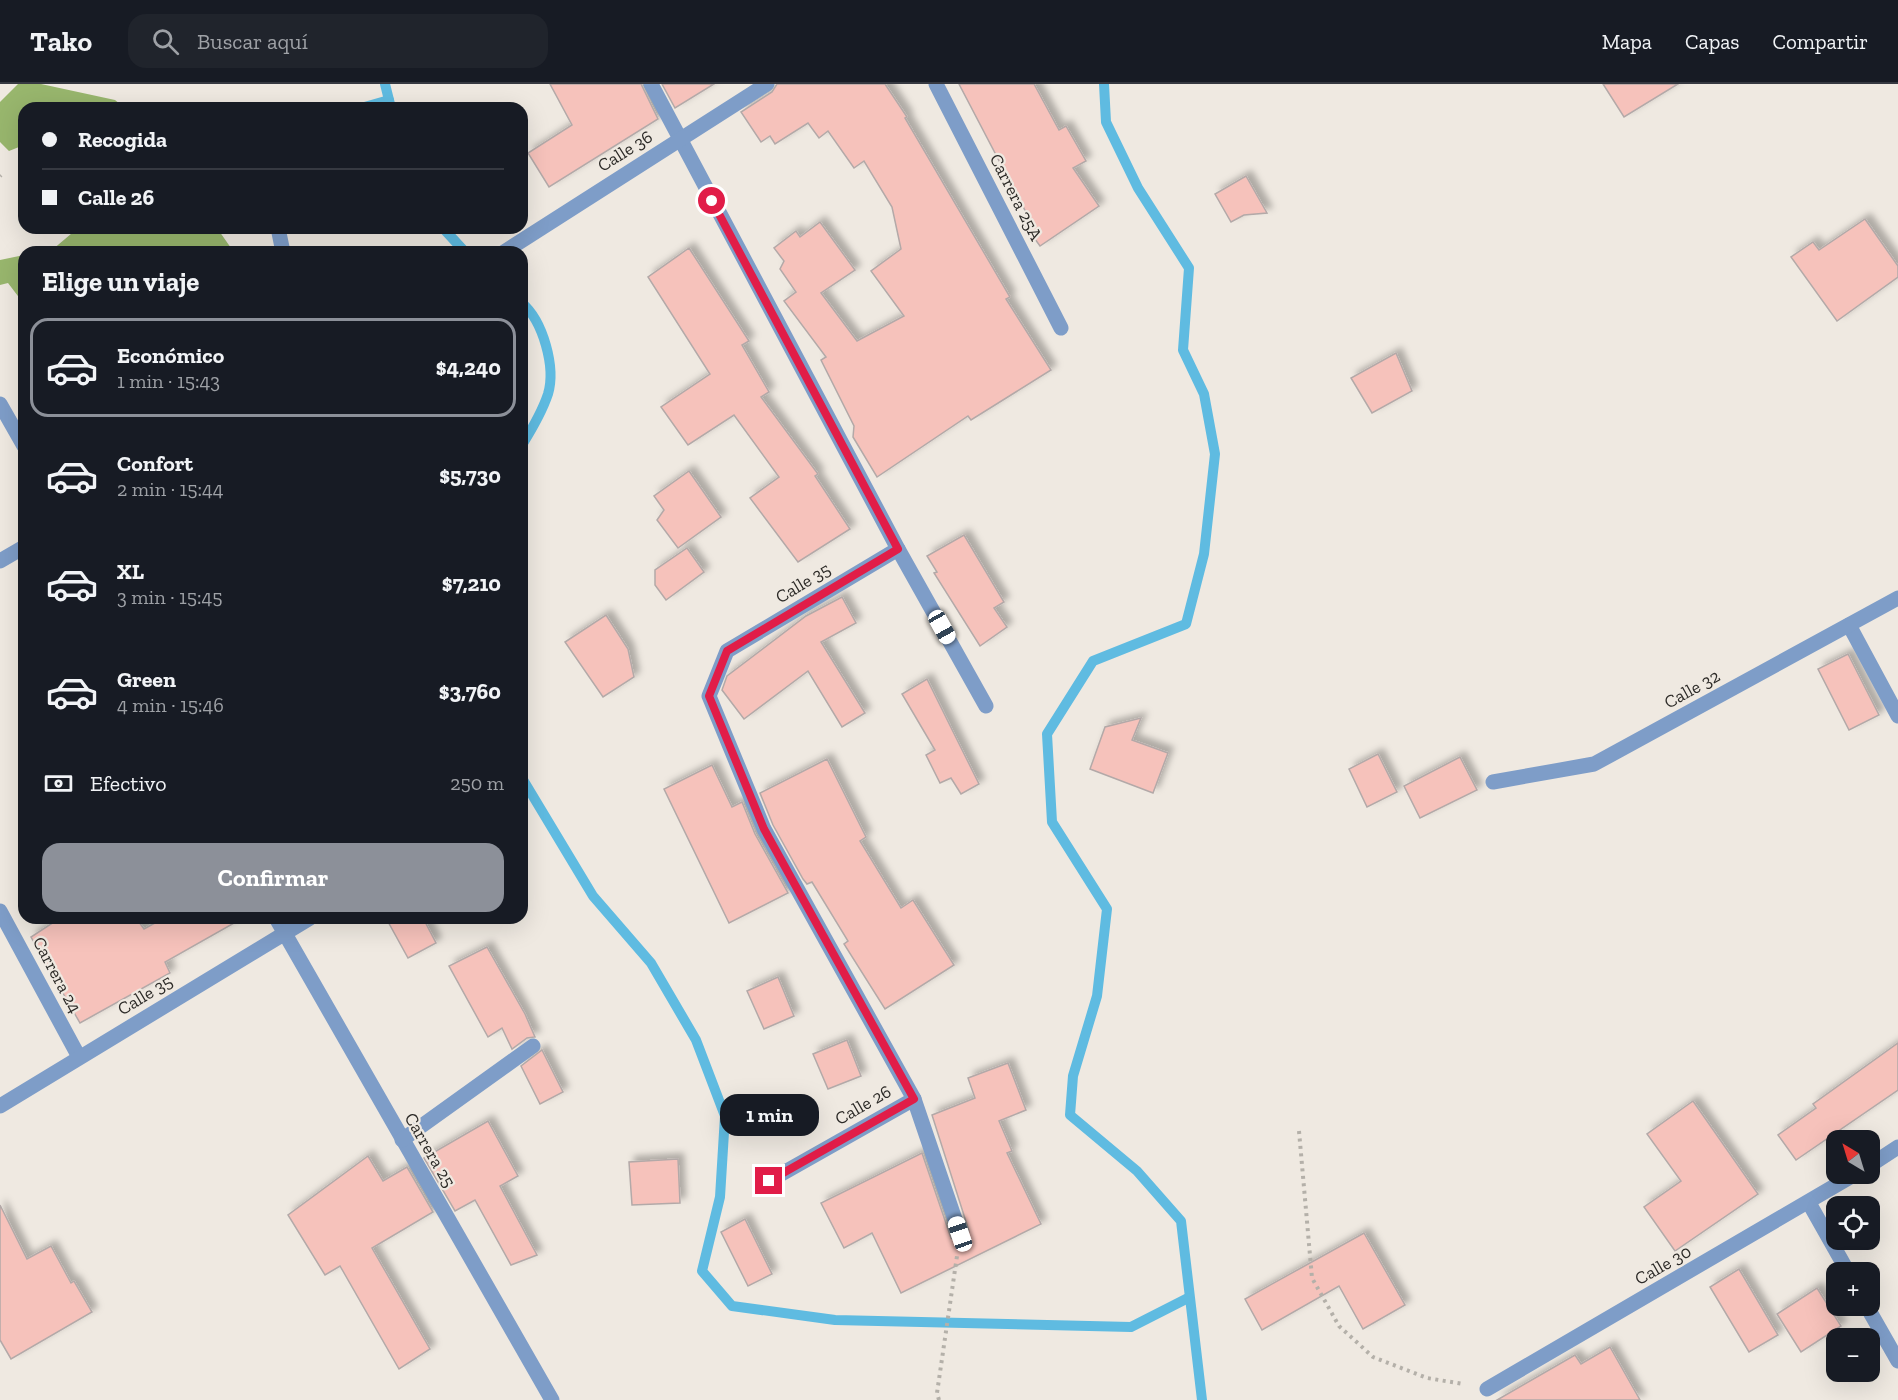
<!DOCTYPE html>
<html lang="es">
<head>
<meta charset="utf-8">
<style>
  :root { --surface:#171b24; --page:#20242c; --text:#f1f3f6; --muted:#9ea1a6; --line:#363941; --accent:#8c9099 }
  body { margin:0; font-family:"Zilla Slab",serif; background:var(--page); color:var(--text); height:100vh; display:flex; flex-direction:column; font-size:22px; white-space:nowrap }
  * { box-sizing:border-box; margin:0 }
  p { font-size:20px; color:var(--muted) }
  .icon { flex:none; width:33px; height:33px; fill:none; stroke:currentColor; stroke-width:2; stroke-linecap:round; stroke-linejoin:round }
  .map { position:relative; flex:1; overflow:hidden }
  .details { position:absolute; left:18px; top:162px; width:510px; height:678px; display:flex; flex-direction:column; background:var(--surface); border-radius:18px; box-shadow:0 6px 24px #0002 }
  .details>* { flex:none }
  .banner { position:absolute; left:18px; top:18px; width:510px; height:132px; border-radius:18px; box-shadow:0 6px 24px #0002; display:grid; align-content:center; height:132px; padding:0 24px; background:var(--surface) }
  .needle { width:39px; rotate:322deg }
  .tools { position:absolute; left:1826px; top:1046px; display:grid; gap:12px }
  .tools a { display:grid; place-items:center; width:54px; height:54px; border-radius:12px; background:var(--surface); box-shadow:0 6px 24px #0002; font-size:30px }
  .end { position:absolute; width:27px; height:27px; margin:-14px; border:8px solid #e11d48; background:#fff; box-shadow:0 0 0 3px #fff }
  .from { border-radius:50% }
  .bubble { position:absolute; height:42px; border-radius:18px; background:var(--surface); box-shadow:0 6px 24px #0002; font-size:20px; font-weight:700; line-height:42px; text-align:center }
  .car { position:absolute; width:18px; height:36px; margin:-18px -9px; border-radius:8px; box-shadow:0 0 4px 2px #0007; background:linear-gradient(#fff 24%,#345 0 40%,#fff 0 76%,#345 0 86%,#fff 0) }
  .banner b { display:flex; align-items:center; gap:21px; height:57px; font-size:22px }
  .banner b+b { border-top:2px solid var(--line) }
  .banner i { width:15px; height:15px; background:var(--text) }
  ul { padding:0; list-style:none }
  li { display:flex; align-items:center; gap:18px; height:99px; margin:0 12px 9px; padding:0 12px; border:3px solid transparent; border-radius:18px }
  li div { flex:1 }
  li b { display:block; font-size:22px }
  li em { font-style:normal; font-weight:700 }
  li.on { border-color:var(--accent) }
  li>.icon { width:54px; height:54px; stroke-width:1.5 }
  h2 { padding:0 24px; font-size:27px; line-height:72px }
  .pay { display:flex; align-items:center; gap:15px; height:66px; padding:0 24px; font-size:22px }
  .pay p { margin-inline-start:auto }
  .primary-button { display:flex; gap:12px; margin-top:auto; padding:12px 24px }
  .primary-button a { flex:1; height:69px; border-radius:18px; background:var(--accent); color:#fff; font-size:24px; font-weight:700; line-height:69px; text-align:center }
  header { display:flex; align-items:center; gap:36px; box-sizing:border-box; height:84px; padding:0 30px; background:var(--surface); border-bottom:2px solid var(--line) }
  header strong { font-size:28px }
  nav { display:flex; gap:33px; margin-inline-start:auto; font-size:21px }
  .search { width:420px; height:54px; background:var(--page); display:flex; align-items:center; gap:15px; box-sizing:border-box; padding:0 21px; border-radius:18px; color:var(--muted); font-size:22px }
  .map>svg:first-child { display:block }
  .forest { fill:#98b66d }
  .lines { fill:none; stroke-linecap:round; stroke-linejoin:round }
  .stream { stroke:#5fbbe1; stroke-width:10 }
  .building { fill:#f6c2bb; stroke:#b3a9a8; stroke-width:1.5; filter:url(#shadow) }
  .path { stroke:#b4b0a9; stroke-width:4; stroke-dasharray:3 4.5; stroke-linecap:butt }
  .minor { stroke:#7e9dc8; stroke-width:15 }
  .tertiary { stroke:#7e9dc8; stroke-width:15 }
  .route { stroke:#e11d48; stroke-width:8 }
  .labels { text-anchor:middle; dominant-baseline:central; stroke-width:4.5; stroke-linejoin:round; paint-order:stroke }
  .street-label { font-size:18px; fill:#2c2a27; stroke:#efe9e1 }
</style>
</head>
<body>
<header>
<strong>Tako</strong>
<div class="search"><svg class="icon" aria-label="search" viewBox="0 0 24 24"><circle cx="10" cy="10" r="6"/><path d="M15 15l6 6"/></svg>Buscar aquí</div>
<nav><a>Mapa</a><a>Capas</a><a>Compartir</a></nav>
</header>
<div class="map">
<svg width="1898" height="1316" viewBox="0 0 1898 1316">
  <defs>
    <filter id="shadow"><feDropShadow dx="5.5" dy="-5.5" stdDeviation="3" flood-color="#0004"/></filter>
  </defs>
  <rect width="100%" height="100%" fill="#efe9e1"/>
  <g class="forest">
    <path d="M 18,0 L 41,0 L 115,16 L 125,24 L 24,24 L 24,61 L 9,67 L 0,58 L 0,18 Z"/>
    <path d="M 78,144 L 217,144 L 231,164 L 226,168 L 41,168 L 52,166 Z"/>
    <path d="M 24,171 L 24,220 L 8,199 L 0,201 L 0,176 Z"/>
  </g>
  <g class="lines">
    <g class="stream">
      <path d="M 385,0 L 391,24"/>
      <path d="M 1104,0 L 1106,38 L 1138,104 L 1189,184 L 1183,266 L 1204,310 L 1215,370 L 1204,470 L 1186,540 L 1093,577 L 1047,650 L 1052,738 L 1107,825 L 1097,912 L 1073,992 L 1070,1031 L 1137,1087 L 1181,1137 L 1202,1316"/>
      <path d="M 361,24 L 389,16"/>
      <path d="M 443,144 L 465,168"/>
      <path d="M 522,219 C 543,237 556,283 548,310 C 542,328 532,345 522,361"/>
      <path d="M 522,694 L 593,812 L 651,879 L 696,956 L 725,1032 L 720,1113 L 702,1187 L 732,1222 L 835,1236 L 1131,1243 L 1188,1214"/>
    </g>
  </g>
  <g class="building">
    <path d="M 550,0 L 641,0 L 658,35 L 549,103 L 528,69 L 572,41 Z"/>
    <path d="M 662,0 L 714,0 L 675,24 Z"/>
    <path d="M 777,0 L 885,0 L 907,33 L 905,34 L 1010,213 L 1006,215 L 1051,286 L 971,336 L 968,332 L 877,393 L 853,353 L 854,342 L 821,276 L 826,273 L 784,217 L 796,208 L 780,185 L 784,177 L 774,164 L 796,147 L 800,153 L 820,138 L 855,186 L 821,209 L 857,257 L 904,232 L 871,187 L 901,165 L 892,123 L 864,77 L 854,84 L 828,47 L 819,54 L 808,39 L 775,60 L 770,52 L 761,58 L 741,28 L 772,8 Z"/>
    <path d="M 959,0 L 1034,0 L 1059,46 L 1066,42 L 1086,77 L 1073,84 L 1099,122 L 1040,162 L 1024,140 L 1030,136 Z"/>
    <path d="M 1603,0 L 1678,0 L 1624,33 Z"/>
    <path d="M 1246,92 L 1267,129 L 1244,131 L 1231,138 L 1215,110 Z"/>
    <path d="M 1865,135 L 1898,182 L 1898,193 L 1837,237 L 1791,173 L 1813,158 L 1819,166 Z"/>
    <path d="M 689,164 L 749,257 L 742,261 L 769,308 L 761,313 L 818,390 L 815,392 L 850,445 L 798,478 L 750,414 L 779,393 L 734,331 L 688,361 L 661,323 L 710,290 L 648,193 Z"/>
    <path d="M 1396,269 L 1412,307 L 1372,329 L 1351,294 Z"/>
    <path d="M 689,387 L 721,433 L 678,464 L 657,436 L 664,426 L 654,412 Z"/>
    <path d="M 964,451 L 1004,518 L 994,524 L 1007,543 L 980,562 L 934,489 L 937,488 L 927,472 Z"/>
    <path d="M 687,464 L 704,488 L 666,516 L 655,501 L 655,486 Z"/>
    <path d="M 842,513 L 856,539 L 821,558 L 865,629 L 842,643 L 808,587 L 744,635 L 722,606 L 727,592 L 806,532 Z"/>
    <path d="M 606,531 L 628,565 L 634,593 L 603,613 L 565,558 Z"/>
    <path d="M 1848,570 L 1879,631 L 1849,646 L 1818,585 Z"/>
    <path d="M 927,595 L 979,700 L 961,710 L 951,694 L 940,699 L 926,671 L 935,666 L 902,610 Z"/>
    <path d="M 1141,634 L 1132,656 L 1168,669 L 1153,709 L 1090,685 L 1105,643 Z"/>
    <path d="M 1378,670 L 1397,708 L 1367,723 L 1349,685 Z"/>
    <path d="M 1460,673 L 1477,706 L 1420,734 L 1404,702 Z"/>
    <path d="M 827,675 L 866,753 L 860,757 L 901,824 L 913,816 L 954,881 L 885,925 L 844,860 L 848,857 L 812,798 L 807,800 L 803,795 L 773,741 L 760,709 Z"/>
    <path d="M 712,681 L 732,723 L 742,718 L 755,750 L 788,809 L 729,839 L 664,705 Z"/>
    <path d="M 60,834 L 136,834 L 144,845 L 164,834 L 243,834 L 165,878 L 170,889 L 80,939 L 31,853 Z"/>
    <path d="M 386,834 L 423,834 L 436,859 L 408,874 Z"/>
    <path d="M 487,863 L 525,930 L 535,953 L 527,954 L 512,965 L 502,944 L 488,953 L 449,882 Z"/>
    <path d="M 778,893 L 794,932 L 764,945 L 747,907 Z"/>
    <path d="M 847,956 L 861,992 L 828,1005 L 813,970 Z"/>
    <path d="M 1898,959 L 1898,1006 L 1796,1076 L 1778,1051 L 1816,1024 L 1813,1020 Z"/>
    <path d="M 542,966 L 563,1008 L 540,1020 L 521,982 Z"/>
    <path d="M 1008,979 L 1026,1026 L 999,1037 L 1012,1067 L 1007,1069 L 1041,1140 L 901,1209 L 872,1149 L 844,1164 L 821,1119 L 922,1069 L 951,1154 L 958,1159 L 967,1157 L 969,1147 L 932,1031 L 975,1014 L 968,994 Z"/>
    <path d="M 1693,1017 L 1758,1110 L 1675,1167 L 1644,1123 L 1681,1097 L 1647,1050 Z"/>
    <path d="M 488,1037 L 518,1092 L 500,1102 L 537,1171 L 511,1181 L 475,1116 L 455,1127 L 424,1074 Z"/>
    <path d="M 368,1072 L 383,1097 L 407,1083 L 433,1128 L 372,1164 L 430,1265 L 399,1285 L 340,1182 L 325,1191 L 288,1131 Z"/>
    <path d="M 678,1075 L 680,1119 L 632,1121 L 629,1078 Z"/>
    <path d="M 0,1121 L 27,1175 L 51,1162 L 71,1199 L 74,1197 L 92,1228 L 11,1275 L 0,1256 Z"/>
    <path d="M 745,1135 L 772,1190 L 748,1202 L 721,1148 Z"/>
    <path d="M 1364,1149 L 1405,1221 L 1363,1245 L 1339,1202 L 1262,1246 L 1245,1215 Z"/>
    <path d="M 1739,1185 L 1778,1251 L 1749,1268 L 1710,1203 Z"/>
    <path d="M 1817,1204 L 1841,1242 L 1801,1268 L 1777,1230 Z"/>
    <path d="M 1610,1263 L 1640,1316 L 1497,1316 L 1575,1271 L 1581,1280 Z"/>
  </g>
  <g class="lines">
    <g class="path">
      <path d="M 0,92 L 1,91"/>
      <path d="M 1299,1047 L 1312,1194 L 1339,1242 L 1373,1273 L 1427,1294 L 1463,1300"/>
      <path d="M 939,1316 L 937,1309 L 957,1172"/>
    </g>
    <g class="minor">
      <path d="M 651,0 L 898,465 L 986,622"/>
      <path d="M 936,0 L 1061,244"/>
      <path d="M 278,144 L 283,168"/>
      <path d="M 0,320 L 24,362"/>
      <path d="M 898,465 L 727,567 L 709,612 L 764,745 L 914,1015 L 960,1150"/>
      <path d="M 1849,541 L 1898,632"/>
      <path d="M 1493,698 L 1594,680 L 1898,514"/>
      <path d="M 0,827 L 79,973"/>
      <path d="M 276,834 L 552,1316"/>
      <path d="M 0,1022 L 310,834"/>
      <path d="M 402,1056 L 533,962"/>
      <path d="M 1869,1082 L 1898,1063"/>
      <path d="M 769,1097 L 914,1015"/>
      <path d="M 1809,1119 L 1848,1188"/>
      <path d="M 1866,1221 L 1898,1277"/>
      <path d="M 1487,1305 L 1857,1089"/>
    </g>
    <g class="tertiary">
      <path d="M 504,168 L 767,0"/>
      <path d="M 0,477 L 24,463"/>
    </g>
  </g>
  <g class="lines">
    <path class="route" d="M 712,117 L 898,465 L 727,567 L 709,612 L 764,745 L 914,1015 L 769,1097"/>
  </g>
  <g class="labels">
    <g class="street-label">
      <text transform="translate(625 67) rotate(-32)">Calle 36</text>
      <text transform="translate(1016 113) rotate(63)">Carrera 25A</text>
      <text transform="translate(803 499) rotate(-31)">Calle 35</text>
      <text transform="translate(1692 605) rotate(-29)">Calle 32</text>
      <text transform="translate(57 891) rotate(62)">Carrera 24</text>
      <text transform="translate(145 911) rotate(-31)">Calle 35</text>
      <text transform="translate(863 1021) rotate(-30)">Calle 26</text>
      <text transform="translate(430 1066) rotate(60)">Carrera 25</text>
      <text transform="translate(1663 1181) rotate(-30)">Calle 30</text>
    </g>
  </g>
</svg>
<div class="tools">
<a><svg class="needle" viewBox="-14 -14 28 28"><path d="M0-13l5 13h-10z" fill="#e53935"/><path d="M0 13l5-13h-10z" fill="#9ea1a6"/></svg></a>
<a><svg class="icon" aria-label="locate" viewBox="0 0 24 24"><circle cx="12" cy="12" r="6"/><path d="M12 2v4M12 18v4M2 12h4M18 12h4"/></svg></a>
<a>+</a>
<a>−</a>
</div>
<i class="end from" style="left:712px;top:117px"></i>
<i class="end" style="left:769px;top:1097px"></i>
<div class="bubble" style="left:720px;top:1010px;width:99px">1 min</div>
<i class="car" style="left:942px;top:543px;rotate:151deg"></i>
<i class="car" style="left:960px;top:1150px;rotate:341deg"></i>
<div class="banner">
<b><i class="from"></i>Recogida</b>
<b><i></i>Calle 26</b>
</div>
<section class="details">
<h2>Elige un viaje</h2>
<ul>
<li class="on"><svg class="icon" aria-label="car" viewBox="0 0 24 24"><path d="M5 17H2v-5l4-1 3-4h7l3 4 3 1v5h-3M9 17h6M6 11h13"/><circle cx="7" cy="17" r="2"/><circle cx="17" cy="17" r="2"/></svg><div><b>Económico</b><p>1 min · 15:43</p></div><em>$4,240</em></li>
<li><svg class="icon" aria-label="car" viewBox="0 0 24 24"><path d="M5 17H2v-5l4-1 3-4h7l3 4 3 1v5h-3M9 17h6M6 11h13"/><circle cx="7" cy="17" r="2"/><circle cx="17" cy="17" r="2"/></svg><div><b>Confort</b><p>2 min · 15:44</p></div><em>$5,730</em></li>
<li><svg class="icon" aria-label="car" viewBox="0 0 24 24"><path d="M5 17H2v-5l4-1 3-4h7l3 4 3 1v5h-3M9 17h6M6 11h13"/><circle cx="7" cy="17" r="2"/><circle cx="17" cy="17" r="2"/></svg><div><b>XL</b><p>3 min · 15:45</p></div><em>$7,210</em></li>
<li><svg class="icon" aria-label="car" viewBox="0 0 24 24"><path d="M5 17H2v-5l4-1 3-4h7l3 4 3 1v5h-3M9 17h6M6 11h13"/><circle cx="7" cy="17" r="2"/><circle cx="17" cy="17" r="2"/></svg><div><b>Green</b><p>4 min · 15:46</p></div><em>$3,760</em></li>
</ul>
<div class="pay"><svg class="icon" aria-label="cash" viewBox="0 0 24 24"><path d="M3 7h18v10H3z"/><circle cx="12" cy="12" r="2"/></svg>Efectivo<p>250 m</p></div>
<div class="primary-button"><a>Confirmar</a></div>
</section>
</div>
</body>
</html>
